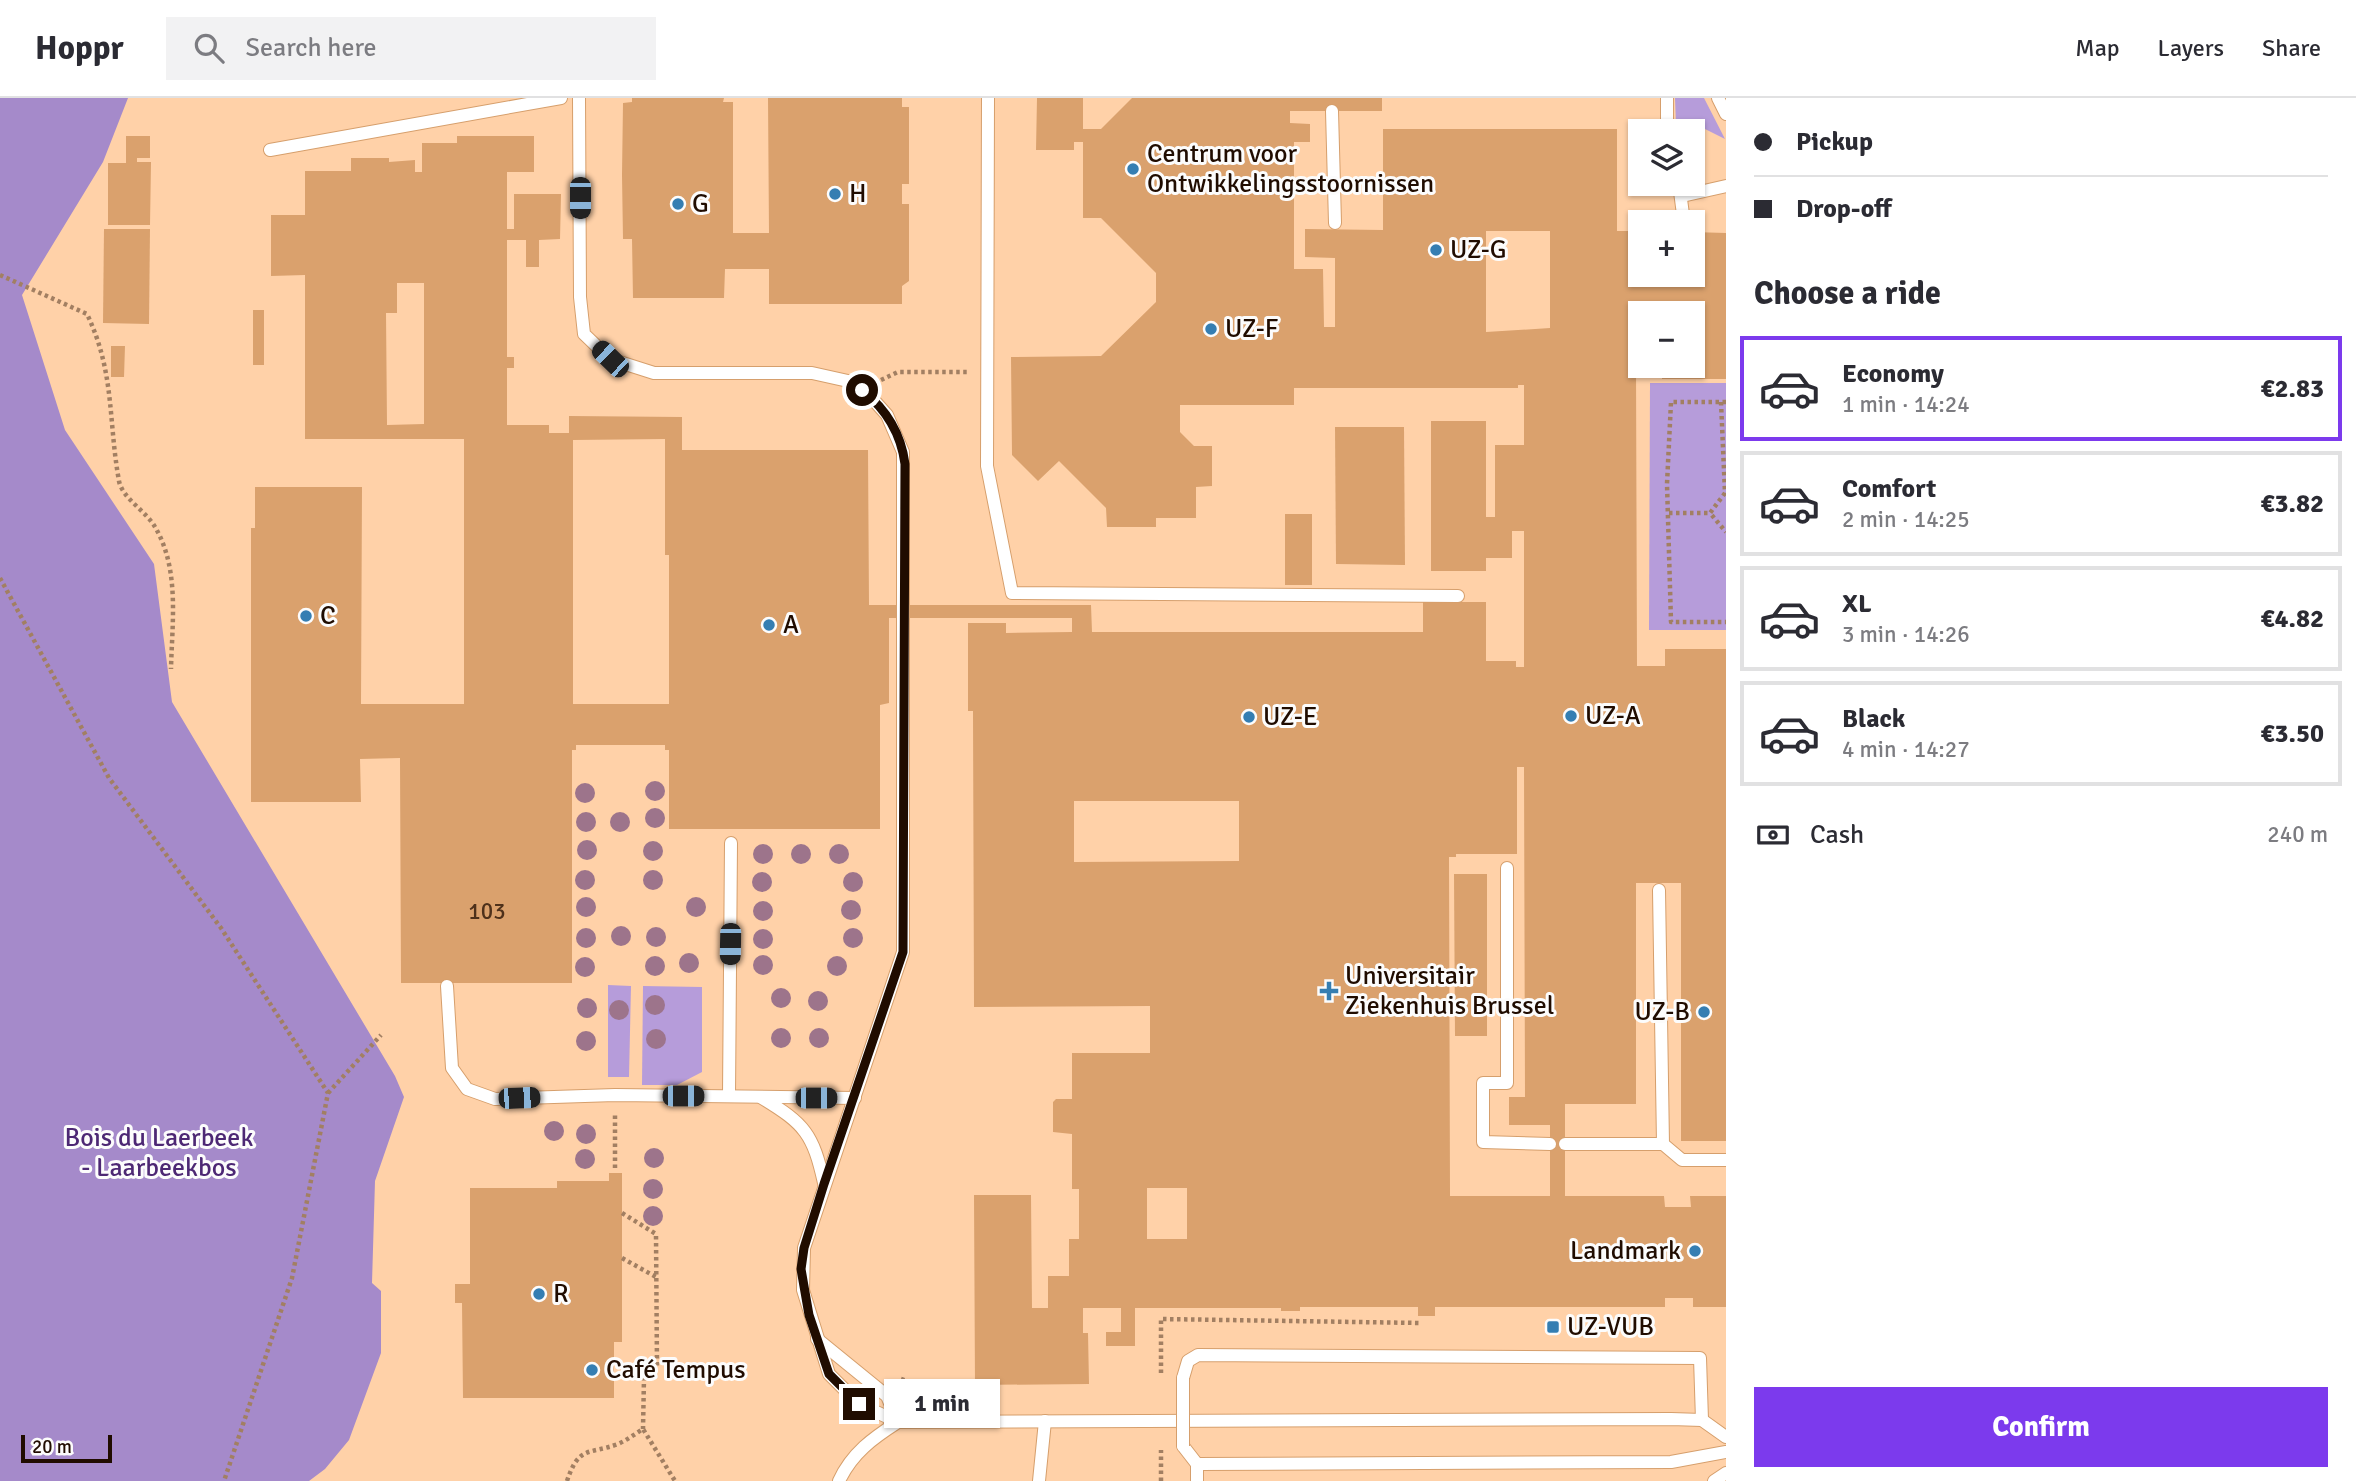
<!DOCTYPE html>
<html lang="en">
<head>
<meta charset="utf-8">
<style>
  :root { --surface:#fff; --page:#f2f2f3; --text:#2b2b33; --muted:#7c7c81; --line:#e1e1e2; --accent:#7c3aed }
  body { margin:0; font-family:Signika,sans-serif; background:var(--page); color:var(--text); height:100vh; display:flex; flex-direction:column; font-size:26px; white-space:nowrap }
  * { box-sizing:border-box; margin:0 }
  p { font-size:23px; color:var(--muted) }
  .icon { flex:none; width:38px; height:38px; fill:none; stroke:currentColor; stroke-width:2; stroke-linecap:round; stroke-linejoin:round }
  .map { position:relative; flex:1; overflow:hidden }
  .panel { display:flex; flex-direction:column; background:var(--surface); width:630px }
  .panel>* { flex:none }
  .hud { display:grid; align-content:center; height:154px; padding:0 28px; background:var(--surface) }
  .fabs { position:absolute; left:1628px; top:21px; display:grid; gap:14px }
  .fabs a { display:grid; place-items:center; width:77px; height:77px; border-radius:0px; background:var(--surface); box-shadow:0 2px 5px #0004; font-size:35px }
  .scale { position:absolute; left:21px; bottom:18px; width:91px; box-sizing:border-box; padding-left:7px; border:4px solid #200c00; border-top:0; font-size:19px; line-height:24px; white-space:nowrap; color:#200c00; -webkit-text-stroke:5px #fcfcfc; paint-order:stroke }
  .end { position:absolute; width:32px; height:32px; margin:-16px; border:9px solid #200c00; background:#fff; box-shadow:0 0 0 4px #fff }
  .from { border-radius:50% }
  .bubble { position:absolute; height:49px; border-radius:0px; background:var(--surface); box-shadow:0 2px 5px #0004; font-size:23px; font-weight:800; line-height:49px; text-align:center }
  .car { position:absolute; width:21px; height:42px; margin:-21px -10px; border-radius:9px; box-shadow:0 0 5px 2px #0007; background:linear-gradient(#222 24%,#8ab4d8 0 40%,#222 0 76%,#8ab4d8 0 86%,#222 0) }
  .hud b { display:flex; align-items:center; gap:24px; height:66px; font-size:26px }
  .hud b+b { border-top:2px solid var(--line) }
  .hud i { width:18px; height:18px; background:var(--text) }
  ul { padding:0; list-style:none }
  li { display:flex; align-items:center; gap:21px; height:105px; margin:0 14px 10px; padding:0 14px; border:4px solid var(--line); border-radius:0px }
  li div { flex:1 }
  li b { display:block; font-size:26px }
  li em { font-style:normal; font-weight:800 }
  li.on { border-color:var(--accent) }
  li>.icon { width:63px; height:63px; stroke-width:1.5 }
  h2 { padding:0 28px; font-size:32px; line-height:84px }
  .pay { display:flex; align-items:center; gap:18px; height:77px; padding:0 28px; font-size:26px }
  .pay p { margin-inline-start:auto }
  .action { display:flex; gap:14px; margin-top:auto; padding:14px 28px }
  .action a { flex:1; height:80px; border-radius:0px; background:var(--accent); color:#fff; font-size:28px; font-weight:800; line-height:80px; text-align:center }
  header { display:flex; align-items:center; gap:42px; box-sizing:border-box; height:98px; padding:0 35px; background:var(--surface); border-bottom:2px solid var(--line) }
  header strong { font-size:33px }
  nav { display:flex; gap:38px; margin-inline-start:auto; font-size:24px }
  .search { width:490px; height:63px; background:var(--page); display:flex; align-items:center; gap:18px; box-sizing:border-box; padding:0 24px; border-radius:0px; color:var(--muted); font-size:26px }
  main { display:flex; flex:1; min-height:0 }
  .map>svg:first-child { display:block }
  .green { fill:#b69cda }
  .forest { fill:#a58aca }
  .building { fill:#daa16d; fill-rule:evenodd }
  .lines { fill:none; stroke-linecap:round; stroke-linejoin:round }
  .service-casing { stroke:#d69f6c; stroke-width:14 }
  .path { stroke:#a27f62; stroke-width:4.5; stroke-dasharray:3.5 3.5; stroke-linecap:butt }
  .service { stroke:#fff; stroke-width:12 }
  .service-bridge-casing { stroke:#d69f6c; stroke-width:14; stroke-linecap:butt }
  .service-bridge { stroke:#fff; stroke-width:12 }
  .tree { fill:#9d748b }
  .route { stroke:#200c00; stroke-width:9 }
  .poi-dot { fill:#357eb2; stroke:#fcfcfc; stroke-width:2.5 }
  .labels { text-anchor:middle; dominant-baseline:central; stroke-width:6; stroke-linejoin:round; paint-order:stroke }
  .number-label { font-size:23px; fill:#4e311b }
  .poi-label { font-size:26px; fill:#200c00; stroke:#fcfcfc; text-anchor:start }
  .park-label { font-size:26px; fill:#4d2874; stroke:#fcfcfc }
</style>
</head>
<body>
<header>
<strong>Hoppr</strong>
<div class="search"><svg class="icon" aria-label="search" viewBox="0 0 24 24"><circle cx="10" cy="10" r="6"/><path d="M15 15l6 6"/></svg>Search here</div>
<nav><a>Map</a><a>Layers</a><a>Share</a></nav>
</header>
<main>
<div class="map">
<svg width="1726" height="1383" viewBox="0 0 1726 1383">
  <rect width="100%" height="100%" fill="#ffd1a8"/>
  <g class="green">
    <path d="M 1675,0 L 1704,0 L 1725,41 L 1705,31 L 1701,39 L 1676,27 Z"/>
    <path d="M 1650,285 L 1726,285 L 1726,532 L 1649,532 Z"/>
    <path d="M 608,887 L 631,888 L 629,979 L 608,979 Z"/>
    <path d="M 643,888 L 702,889 L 702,974 L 677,987 L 642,987 Z"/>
  </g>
  <path class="forest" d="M 0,0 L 128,0 L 103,64 L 22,197 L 65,332 L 154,466 L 172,604 L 395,978 L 404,999 L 375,1083 L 372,1185 L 381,1193 L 381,1255 L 349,1342 L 325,1371 L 309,1383 L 0,1383 Z"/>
  <g class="building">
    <path d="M 632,0 L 724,0 L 723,4 L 733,4 L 733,135 L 769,135 L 768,0 L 902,0 L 902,9 L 909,9 L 909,86 L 902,86 L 902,106 L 909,106 L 909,183 L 902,188 L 902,206 L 769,206 L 769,171 L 725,171 L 724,200 L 633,200 L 632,141 L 623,141 L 622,77 L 623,5 L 632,4 Z"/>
    <path d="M 1037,0 L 1083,0 L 1083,31 L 1101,31 L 1132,0 L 1382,0 L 1382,13 L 1290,13 L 1290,25 L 1310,26 L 1310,44 L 1294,44 L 1294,171 L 1323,171 L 1324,229 L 1335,229 L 1335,160 L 1305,159 L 1305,131 L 1383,132 L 1383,31 L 1617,31 L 1617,133 L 1640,133 L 1640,177 L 1692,177 L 1692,134 L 1726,135 L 1726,281 L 1662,281 L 1662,268 L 1692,268 L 1692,215 L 1640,215 L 1640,268 L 1636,268 L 1637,568 L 1665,568 L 1665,551 L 1726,551 L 1726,1043 L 1681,1043 L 1681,785 L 1636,785 L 1636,1006 L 1565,1006 L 1565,1098 L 1664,1098 L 1665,1109 L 1691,1109 L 1690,1098 L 1726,1098 L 1726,1209 L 1693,1209 L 1693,1200 L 1665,1200 L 1665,1209 L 1435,1209 L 1435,1218 L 1418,1218 L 1418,1209 L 1300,1209 L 1300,1213 L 1281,1213 L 1281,1210 L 1135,1210 L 1135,1248 L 1106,1248 L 1106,1234 L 1121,1234 L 1121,1210 L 1083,1210 L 1083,1235 L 1088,1235 L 1089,1286 L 975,1287 L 974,1097 L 1031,1097 L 1032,1210 L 1048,1210 L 1048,1178 L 1069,1178 L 1069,1141 L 1079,1141 L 1079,1091 L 1072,1091 L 1072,1036 L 1053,1034 L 1053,1004 L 1056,1001 L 1072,1001 L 1072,955 L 1150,955 L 1150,908 L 974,909 L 973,613 L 968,613 L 968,525 L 1006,525 L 1006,535 L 1072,534 L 1072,520 L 889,520 L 889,605 L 880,607 L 880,731 L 669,731 L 669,652 L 665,652 L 665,647 L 576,647 L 576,652 L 572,652 L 572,885 L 401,885 L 400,660 L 360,661 L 361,704 L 251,704 L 251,430 L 255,430 L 255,389 L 362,389 L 361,606 L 464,606 L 464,341 L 305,341 L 305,177 L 271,178 L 271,117 L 305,117 L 305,73 L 351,73 L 351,60 L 389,60 L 389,64 L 415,62 L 415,74 L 422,74 L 422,45 L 457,45 L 457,38 L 534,38 L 534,74 L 507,74 L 507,131 L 514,131 L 514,96 L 561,96 L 560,141 L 539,142 L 539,169 L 526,169 L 526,142 L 507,142 L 507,259 L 514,259 L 514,270 L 507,270 L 507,327 L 549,327 L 549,335 L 569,335 L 569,318 L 682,319 L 682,352 L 868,352 L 869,507 L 1091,507 L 1092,534 L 1423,534 L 1423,504 L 1486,504 L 1486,563 L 1516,563 L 1516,569 L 1524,569 L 1524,433 L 1512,433 L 1512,460 L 1486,460 L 1486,473 L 1431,473 L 1431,323 L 1486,323 L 1486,419 L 1495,419 L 1495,347 L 1524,347 L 1524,287 L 1518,287 L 1518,290 L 1294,290 L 1294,307 L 1180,307 L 1180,334 L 1194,348 L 1212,348 L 1212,388 L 1196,389 L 1196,420 L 1156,420 L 1156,429 L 1107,429 L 1106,410 L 1059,363 L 1038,383 L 1012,357 L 1011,259 L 1101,258 L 1156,204 L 1156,175 L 1101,120 L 1083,120 L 1083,44 L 1074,44 L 1074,52 L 1036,52 ZM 1486,133 L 1550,133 L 1550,230 L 1486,234 ZM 397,185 L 424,185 L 424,326 L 387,327 L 386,215 L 397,215 ZM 665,341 L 665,457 L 669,457 L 669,606 L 573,606 L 573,342 ZM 1517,669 L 1524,669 L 1525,999 L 1509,999 L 1509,1027 L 1550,1027 L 1550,1098 L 1450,1098 L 1449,759 L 1456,759 L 1456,756 L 1517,756 ZM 1074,703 L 1239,703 L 1239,763 L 1074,764 ZM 1147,1090 L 1187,1090 L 1187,1141 L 1147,1141 Z"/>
    <path d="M 126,38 L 150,38 L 150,60 L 137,60 L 137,64 L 151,64 L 150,127 L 108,127 L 108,65 L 126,65 Z"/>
    <path d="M 104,131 L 150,131 L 149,226 L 103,225 Z"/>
    <rect x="253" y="212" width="11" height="55"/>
    <path d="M 111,248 L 125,248 L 124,279 L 111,279 Z"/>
    <path d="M 1335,329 L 1404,329 L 1405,467 L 1336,466 Z"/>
    <rect x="1285" y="416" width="27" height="71"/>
    <path d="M 1454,776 L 1487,776 L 1487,938 L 1455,938 Z"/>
    <path d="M 609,1075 L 622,1075 L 622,1244 L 614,1244 L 614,1300 L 463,1300 L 462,1205 L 455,1205 L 455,1186 L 470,1186 L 470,1090 L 557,1090 L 557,1083 L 609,1083 Z"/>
  </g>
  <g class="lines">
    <g class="service-casing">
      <g id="service">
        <path d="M 579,0 L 580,199 L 584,236 L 610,261 L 654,275 L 812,275 L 848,283 L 870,298 L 887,317 L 903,354 L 903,854 L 804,1150 L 803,1192 L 829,1276 L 859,1306 L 898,1324 L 1671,1321 L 1702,1322 L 1726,1339"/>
        <path d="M 988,0 L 987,368 L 1012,495 L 1458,498"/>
        <path d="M 1718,0 L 1726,16"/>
        <path d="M 1332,13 L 1335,125"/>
        <path d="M 1667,33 L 1667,0"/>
        <path d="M 270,52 L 561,0"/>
        <path d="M 1679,86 L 1684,124"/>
        <path d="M 1682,98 L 1726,88"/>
        <path d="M 1507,770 L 1507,985 L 1483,985 L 1483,1044 L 1550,1046"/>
        <path d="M 1659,792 L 1663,1046 L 1682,1062 L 1726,1062"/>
        <path d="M 447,888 L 452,970 L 467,991 L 495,1001 L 615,997 L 855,1000"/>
        <path d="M 729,998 L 731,745"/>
        <path d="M 762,1000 C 805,1026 813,1036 824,1085"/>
        <path d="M 1565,1046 L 1663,1046"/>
        <path d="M 817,1241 L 887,1298 L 898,1324"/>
        <path d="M 1183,1280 L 1188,1263 L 1198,1257 L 1700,1260 L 1702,1322"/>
        <path d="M 1183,1348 L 1197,1366 L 1671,1364 L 1726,1354"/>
        <path d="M 1197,1366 L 1197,1383"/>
        <path d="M 839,1383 C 852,1355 873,1340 898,1324"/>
        <path d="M 1039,1383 L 1045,1323"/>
        <path d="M 1714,1383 L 1726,1375"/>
      </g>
    </g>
    <g class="path">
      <path d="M 0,177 L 87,216 C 115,275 108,322 119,383 C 122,400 147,414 155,429 C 180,471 172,525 171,571"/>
      <path d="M 881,282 L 898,274 L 969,274"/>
      <path d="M 1721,304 L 1725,395 L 1710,415 L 1726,434"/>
      <path d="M 1726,304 L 1671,304 L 1667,386 L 1671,524 L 1726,524"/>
      <path d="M 1669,415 L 1710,415"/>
      <path d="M 0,480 L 109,680 L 221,830 L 328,995 L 292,1180 L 224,1383"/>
      <path d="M 328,995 L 381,937"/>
      <path d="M 615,1070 L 615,1016"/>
      <path d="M 622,1115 L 656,1136 L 657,1269 L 644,1280 L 643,1331"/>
      <path d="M 622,1160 L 656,1179"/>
      <path d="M 1161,1275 L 1161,1221 L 1421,1225"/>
      <path d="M 901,1281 L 962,1301"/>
      <path d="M 567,1383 C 579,1347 588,1357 618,1346 C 627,1342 635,1336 643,1331 L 675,1383"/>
      <path d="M 1161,1383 L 1161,1352"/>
    </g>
    <use href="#service" class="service"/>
    <g class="service-bridge-casing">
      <path id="service-bridge" d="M 1183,1280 L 1183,1348"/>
    </g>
    <use href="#service-bridge" class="service-bridge"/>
  </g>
  <g class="tree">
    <circle cx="655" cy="693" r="10"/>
    <circle cx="585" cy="695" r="10"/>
    <circle cx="655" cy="720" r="10"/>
    <circle cx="586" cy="724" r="10"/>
    <circle cx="620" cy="724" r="10"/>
    <circle cx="587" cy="752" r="10"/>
    <circle cx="653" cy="753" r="10"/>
    <circle cx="763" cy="756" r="10"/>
    <circle cx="801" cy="756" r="10"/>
    <circle cx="839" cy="756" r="10"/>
    <circle cx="585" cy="782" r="10"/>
    <circle cx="653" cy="782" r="10"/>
    <circle cx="762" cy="784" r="10"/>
    <circle cx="853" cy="784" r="10"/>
    <circle cx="586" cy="809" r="10"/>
    <circle cx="696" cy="809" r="10"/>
    <circle cx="851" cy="812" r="10"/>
    <circle cx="763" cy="813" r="10"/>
    <circle cx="621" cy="838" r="10"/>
    <circle cx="656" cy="839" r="10"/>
    <circle cx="586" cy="840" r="10"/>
    <circle cx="853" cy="840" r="10"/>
    <circle cx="763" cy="841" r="10"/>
    <circle cx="689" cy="865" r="10"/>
    <circle cx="763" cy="867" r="10"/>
    <circle cx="655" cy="868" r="10"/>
    <circle cx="837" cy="868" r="10"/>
    <circle cx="585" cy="869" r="10"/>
    <circle cx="781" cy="900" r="10"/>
    <circle cx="818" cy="903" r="10"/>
    <circle cx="655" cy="907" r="10"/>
    <circle cx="587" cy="910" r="10"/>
    <circle cx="619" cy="912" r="10"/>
    <circle cx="781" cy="940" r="10"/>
    <circle cx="819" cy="940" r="10"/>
    <circle cx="656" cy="941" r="10"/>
    <circle cx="586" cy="943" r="10"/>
    <circle cx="554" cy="1033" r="10"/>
    <circle cx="586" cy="1036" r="10"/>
    <circle cx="654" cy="1060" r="10"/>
    <circle cx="585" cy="1061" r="10"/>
    <circle cx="653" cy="1091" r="10"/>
    <circle cx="653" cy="1118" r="10"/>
  </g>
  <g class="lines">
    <path class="route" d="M 859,1306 L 829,1276 L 809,1217 L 801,1171 L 804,1150 L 824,1086 L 903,854 L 905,366 C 901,335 886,311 862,292"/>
  </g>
  <g class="poi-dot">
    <circle cx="1133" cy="71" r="7"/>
    <circle cx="835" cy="96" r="7"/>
    <circle cx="678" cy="106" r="7"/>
    <circle cx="1436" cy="152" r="7"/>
    <circle cx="1211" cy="231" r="7"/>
    <circle cx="306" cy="518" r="7"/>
    <circle cx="769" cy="527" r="7"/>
    <circle cx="1571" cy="618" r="7"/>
    <circle cx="1249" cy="619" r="7"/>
    <path d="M1325.5 882.5h7v7h7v7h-7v7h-7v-7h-7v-7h7z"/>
    <circle cx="1704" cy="914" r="7"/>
    <circle cx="1695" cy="1153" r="7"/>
    <circle cx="539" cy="1196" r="7"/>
    <rect x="1546" y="1222" width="14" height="14" rx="3.5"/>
    <circle cx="592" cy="1272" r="7"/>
  </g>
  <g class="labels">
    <g class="number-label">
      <text x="487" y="813">103</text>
    </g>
    <g class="poi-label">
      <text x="1147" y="56">Centrum voor<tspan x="1147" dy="30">Ontwikkelingsstoornissen</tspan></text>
      <text x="849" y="96">H</text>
      <text x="692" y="106">G</text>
      <text x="1450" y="152">UZ-G</text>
      <text x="1225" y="231">UZ-F</text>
      <text x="320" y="518">C</text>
      <text x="783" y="527">A</text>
      <text x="1585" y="618">UZ-A</text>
      <text x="1263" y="619">UZ-E</text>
      <text x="1345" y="878">Universitair<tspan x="1345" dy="30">Ziekenhuis Brussel</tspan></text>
      <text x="1690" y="914" text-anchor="end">UZ-B</text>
      <text x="1681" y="1153" text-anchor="end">Landmark</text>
      <text x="553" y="1196">R</text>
      <text x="1567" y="1229">UZ-VUB</text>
      <text x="606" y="1272">Café Tempus</text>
    </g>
    <g class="park-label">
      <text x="159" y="1040">Bois du Laerbeek<tspan x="159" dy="30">- Laarbeekbos</tspan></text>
    </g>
  </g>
</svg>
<div class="fabs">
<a><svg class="icon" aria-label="layers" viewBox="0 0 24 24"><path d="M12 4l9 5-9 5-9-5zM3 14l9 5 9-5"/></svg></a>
<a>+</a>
<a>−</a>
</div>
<div class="scale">20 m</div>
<i class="end from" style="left:862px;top:292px"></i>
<i class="end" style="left:859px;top:1306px"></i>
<div class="bubble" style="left:884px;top:1281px;width:116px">1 min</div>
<i class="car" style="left:580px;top:100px;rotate:180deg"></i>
<i class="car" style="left:610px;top:261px;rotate:314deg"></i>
<i class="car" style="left:730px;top:846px;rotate:181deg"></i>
<i class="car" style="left:683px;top:998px;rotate:90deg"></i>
<i class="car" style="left:519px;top:1000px;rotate:88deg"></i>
<i class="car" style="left:816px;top:1000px;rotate:90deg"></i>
</div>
<section class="panel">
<div class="hud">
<b><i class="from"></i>Pickup</b>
<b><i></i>Drop-off</b>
</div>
<h2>Choose a ride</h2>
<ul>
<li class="on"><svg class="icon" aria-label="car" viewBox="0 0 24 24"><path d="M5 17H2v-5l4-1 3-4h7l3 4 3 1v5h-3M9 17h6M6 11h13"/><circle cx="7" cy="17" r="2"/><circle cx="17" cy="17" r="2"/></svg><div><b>Economy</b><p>1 min · 14:24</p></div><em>€2.83</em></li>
<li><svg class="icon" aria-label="car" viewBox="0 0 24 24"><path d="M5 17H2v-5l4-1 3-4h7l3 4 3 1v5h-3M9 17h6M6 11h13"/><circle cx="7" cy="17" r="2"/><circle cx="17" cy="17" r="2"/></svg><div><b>Comfort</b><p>2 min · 14:25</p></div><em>€3.82</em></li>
<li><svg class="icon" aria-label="car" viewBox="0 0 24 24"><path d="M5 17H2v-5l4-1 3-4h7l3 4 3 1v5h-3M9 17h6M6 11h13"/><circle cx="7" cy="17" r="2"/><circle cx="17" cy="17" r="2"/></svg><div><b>XL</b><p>3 min · 14:26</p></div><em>€4.82</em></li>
<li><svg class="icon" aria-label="car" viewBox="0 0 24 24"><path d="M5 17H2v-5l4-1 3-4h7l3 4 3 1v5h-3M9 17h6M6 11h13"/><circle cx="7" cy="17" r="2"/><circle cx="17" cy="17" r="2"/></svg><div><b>Black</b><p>4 min · 14:27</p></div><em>€3.50</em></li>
</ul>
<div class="pay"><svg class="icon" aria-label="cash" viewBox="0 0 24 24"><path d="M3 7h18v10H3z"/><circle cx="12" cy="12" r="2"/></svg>Cash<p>240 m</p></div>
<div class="action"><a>Confirm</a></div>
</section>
</main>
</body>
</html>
